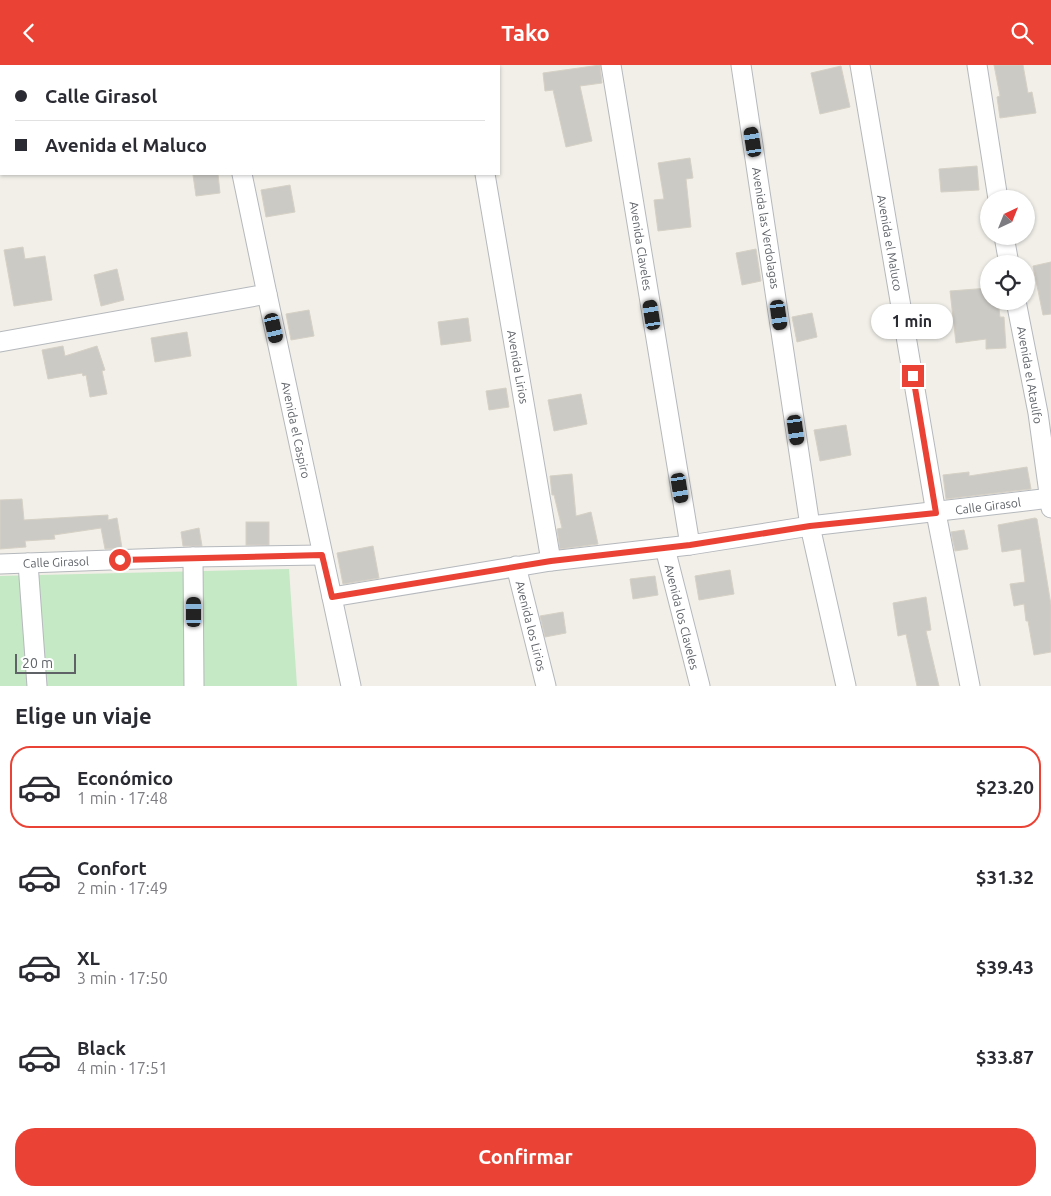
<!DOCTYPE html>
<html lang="es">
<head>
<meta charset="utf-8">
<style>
  :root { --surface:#fff; --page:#f7f7f7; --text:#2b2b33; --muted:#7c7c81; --line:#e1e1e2; --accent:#ea4335 }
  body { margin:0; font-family:Ubuntu,sans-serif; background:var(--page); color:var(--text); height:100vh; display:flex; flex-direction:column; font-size:19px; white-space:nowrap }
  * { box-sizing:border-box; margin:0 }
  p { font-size:16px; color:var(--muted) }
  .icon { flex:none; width:28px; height:28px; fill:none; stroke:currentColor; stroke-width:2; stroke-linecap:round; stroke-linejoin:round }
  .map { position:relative; height:621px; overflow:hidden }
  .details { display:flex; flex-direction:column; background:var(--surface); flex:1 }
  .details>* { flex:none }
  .top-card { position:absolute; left:0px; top:0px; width:500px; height:110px; box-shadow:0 1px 4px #0004; display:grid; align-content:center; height:110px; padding:0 15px; background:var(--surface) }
  .needle { width:32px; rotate:43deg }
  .buttons { position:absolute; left:980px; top:125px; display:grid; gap:10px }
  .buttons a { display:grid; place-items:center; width:55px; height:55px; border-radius:50%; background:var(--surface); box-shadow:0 1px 4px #0004; font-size:25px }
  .scale { position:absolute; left:15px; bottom:12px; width:61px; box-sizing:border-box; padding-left:5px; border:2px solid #5f6368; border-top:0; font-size:14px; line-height:18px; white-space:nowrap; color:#5f6368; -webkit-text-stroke:4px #fff; paint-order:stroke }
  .end { position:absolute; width:22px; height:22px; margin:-11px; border:6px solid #ea4335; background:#fff; box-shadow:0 0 0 2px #fff }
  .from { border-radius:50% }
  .bubble { position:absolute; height:35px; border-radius:18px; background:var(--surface); box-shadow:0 1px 4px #0004; font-size:16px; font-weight:700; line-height:35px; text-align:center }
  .car { position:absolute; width:15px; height:30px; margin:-15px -8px; border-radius:6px; box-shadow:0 0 4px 1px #0007; background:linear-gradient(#222 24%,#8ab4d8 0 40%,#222 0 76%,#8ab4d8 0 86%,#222 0) }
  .top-card b { display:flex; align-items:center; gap:18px; height:48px; font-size:19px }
  .top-card b+b { border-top:1px solid var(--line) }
  .top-card i { width:12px; height:12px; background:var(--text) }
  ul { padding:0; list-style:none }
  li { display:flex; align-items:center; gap:15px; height:82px; margin:0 10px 8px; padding:0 5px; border:2px solid transparent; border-radius:20px }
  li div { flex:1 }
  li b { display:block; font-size:19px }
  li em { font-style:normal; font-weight:700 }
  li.selected { border-color:var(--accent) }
  li>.icon { width:45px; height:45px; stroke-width:1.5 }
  h2 { padding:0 15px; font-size:22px; line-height:60px }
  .primary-button { display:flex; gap:10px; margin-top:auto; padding:10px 15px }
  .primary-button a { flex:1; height:58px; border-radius:20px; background:var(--accent); color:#fff; font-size:20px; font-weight:700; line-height:58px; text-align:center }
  header { display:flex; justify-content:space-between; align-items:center; height:65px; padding:0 15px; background:var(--accent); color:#fff; font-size:22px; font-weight:700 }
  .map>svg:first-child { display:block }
  .green { fill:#c5e8c5 }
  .building { fill:#cccac5; stroke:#d6d1c6 }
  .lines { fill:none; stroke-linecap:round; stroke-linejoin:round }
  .minor-casing { stroke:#b5b8bc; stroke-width:21 }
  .minor { stroke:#fff; stroke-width:19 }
  .route { stroke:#ea4335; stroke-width:6 }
  .labels { text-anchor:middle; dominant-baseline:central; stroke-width:4.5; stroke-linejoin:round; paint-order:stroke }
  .street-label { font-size:12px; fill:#5f6368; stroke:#fff }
</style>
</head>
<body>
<header><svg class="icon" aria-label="back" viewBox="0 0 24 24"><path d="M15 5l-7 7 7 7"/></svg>Tako<svg class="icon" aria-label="search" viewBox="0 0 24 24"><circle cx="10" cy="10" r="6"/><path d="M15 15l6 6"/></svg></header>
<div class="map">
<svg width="1051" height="621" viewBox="0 0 1051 621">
  <rect width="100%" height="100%" fill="#f1efe8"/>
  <path class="green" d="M 289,504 L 297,621 L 0,621 L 0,511 Z"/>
  <g class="building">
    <path d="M 600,0 L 602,18 L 580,21 L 592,76 L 566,82 L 553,25 L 545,26 L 543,8 Z"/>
    <path d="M 994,0 L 1023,0 L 1028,28 L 1032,27 L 1036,48 L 1000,53 L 997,32 L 1000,31 Z"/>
    <path d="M 841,1 L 850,42 L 820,49 L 811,8 Z"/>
    <path d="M 690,93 L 693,113 L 686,114 L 691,162 L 658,166 L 654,135 L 664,134 L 658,98 Z"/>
    <path d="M 977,101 L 979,125 L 941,127 L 939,104 Z"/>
    <path d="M 218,109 L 220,128 L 196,131 L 193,110 Z"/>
    <path d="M 290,120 L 295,147 L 266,152 L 261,125 Z"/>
    <path d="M 23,182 L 25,194 L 45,191 L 52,235 L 14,241 L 4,185 Z"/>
    <path d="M 756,184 L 761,216 L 742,220 L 736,188 Z"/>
    <path d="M 1051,197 L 1051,249 L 1043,250 L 1033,201 Z"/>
    <path d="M 117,204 L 124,235 L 101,241 L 94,210 Z"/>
    <path d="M 989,223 L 989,236 L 998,236 L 1000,252 L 1004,252 L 1006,283 L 986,284 L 986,274 L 956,278 L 950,226 Z"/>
    <path d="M 309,245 L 314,271 L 291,275 L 286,249 Z"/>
    <path d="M 812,248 L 817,272 L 797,277 L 792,252 Z"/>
    <path d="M 468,253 L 471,276 L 441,280 L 438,257 Z"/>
    <path d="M 187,267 L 191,291 L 155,297 L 151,273 Z"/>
    <path d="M 63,281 L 65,291 L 97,281 L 105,305 L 102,306 L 107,329 L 90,332 L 86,310 L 83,311 L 82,308 L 48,314 L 42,285 Z"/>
    <path d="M 506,323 L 509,342 L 489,345 L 486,326 Z"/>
    <path d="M 581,329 L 587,359 L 554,366 L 548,335 Z"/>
    <path d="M 846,360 L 851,390 L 820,396 L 814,365 Z"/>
    <path d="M 1027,402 L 1031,424 L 946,434 L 943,410 L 969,407 L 969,411 Z"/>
    <path d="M 572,409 L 576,451 L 591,447 L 598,479 L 560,484 L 557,464 L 562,463 L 554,430 L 552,430 L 550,411 Z"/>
    <path d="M 22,434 L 24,455 L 108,450 L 108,455 L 117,453 L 122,483 L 105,484 L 101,463 L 54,470 L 55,474 L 25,476 L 26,482 L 0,484 L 0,435 Z"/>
    <path d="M 1035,453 L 1037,454 L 1051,540 L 1051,587 L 1034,590 L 1028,556 L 1026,556 L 1024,539 L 1014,541 L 1010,519 L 1025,517 L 1021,484 L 1002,487 L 998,460 Z"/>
    <rect x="246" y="457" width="23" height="23"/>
    <path d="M 199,463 L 202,481 L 183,481 L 181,467 Z"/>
    <path d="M 964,465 L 968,484 L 955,486 L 951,467 Z"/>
    <path d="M 373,481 L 379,513 L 343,519 L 337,488 Z"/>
    <path d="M 730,505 L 734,529 L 699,535 L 695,511 Z"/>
    <path d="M 655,511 L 658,530 L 633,534 L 630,514 Z"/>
    <path d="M 926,532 L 931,565 L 926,566 L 939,621 L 917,621 L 906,569 L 898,571 L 893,538 Z"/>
    <path d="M 563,547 L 566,568 L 545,572 L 540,551 Z"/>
  </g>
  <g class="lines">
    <g class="minor-casing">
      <g id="minor">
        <path d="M 218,0 L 218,1"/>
        <path d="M 467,0 L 467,1"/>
        <path d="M 611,0 L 690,480"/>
        <path d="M 741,0 L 810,461 L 846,621"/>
        <path d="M 860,0 L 936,448 L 970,621"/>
        <path d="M 977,0 L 998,134"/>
        <path d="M 70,1 L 79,0"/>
        <path d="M 0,9 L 1,9"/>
        <path d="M 242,109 L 267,229 L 351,621"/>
        <path d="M 485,109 L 551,496"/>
        <path d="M 1004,171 L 1009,199"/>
        <path d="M 1016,236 L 1038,348 L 1051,443"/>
        <path d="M 0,277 L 267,229"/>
        <path d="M 665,483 L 700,621"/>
        <path d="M 193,492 L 194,621"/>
        <path d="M 28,498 L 37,621"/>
        <path d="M 0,499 L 193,492 L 322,490"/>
        <path d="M 516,501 L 546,621"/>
        <path d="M 332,532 L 551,496 L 690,480 L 810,461 L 1051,433"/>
      </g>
    </g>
    <use href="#minor" class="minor"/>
  </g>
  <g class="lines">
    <path class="route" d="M 120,495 L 322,490 L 332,532 L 551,496 L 690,480 L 810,461 L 936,448 L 913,311"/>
  </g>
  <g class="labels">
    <g class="street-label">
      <text transform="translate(766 163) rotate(81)">Avenida las Verdolagas</text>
      <text transform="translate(890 178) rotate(80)">Avenida el Maluco</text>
      <text transform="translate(641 181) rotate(81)">Avenida Claveles</text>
      <text transform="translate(518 302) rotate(80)">Avenida Lirios</text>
      <text transform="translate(1030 310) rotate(80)">Avenida el Ataulfo</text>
      <text transform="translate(296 365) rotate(78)">Avenida el Caspiro</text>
      <text transform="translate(988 441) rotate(-7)">Calle Girasol</text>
      <text transform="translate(56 497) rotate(-2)">Calle Girasol</text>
      <text transform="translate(682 552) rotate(76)">Avenida los Claveles</text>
      <text transform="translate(531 561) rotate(76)">Avenida los Lirios</text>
    </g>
  </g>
</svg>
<div class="buttons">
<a><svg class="needle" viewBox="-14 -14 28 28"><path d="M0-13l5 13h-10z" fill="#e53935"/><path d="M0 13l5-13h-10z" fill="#7c7c81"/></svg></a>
<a><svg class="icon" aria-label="locate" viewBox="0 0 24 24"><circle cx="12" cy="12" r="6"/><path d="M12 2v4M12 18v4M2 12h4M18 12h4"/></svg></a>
</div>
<div class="scale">20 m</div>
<i class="end from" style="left:120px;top:495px"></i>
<i class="end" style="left:913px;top:311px"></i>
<div class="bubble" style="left:871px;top:239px;width:82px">1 min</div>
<i class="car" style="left:753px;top:77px;rotate:351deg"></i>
<i class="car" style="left:652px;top:250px;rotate:351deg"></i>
<i class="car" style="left:779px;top:250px;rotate:172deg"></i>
<i class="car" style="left:274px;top:263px;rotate:167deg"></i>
<i class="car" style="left:796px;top:365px;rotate:172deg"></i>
<i class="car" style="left:680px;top:423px;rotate:171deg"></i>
<i class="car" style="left:194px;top:547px;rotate:0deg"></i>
<div class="top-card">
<b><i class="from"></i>Calle Girasol</b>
<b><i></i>Avenida el Maluco</b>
</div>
</div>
<section class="details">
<h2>Elige un viaje</h2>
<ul>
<li class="selected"><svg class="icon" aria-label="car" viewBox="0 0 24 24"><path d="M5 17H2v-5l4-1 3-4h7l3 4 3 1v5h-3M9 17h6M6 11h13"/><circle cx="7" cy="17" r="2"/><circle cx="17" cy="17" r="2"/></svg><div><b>Económico</b><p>1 min · 17:48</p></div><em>$23.20</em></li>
<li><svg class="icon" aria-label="car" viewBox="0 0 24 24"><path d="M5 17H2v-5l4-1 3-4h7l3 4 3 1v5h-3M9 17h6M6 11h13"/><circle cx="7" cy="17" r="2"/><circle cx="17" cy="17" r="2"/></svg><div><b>Confort</b><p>2 min · 17:49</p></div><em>$31.32</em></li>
<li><svg class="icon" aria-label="car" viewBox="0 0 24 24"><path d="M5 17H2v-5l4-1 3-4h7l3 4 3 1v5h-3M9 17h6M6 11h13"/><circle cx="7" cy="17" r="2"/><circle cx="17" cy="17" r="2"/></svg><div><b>XL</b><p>3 min · 17:50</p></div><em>$39.43</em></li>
<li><svg class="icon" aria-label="car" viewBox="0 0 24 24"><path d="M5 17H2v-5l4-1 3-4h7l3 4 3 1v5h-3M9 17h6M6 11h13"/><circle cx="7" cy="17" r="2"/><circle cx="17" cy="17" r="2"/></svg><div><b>Black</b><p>4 min · 17:51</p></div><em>$33.87</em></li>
</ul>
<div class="primary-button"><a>Confirmar</a></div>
</section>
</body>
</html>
